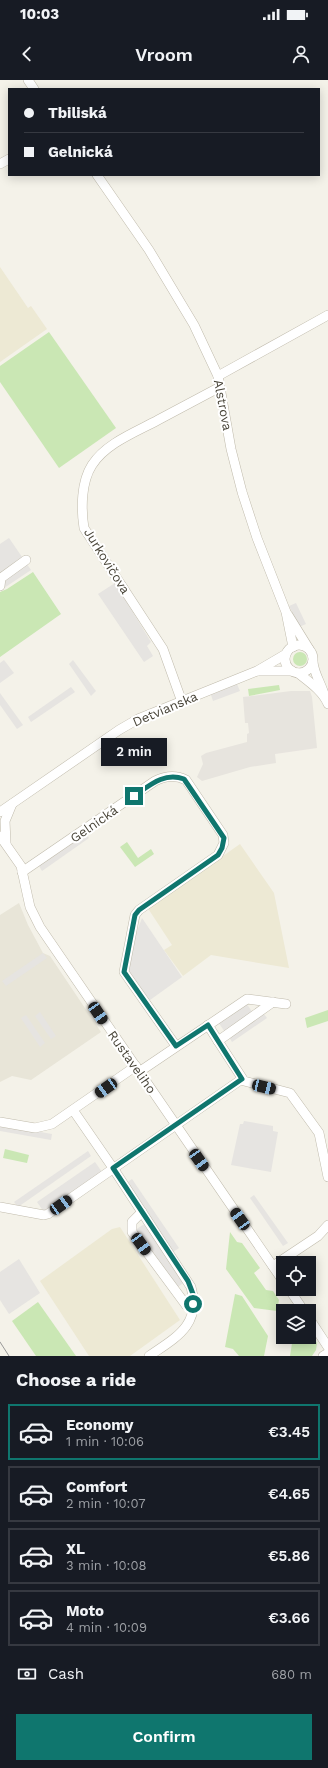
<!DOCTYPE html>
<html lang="en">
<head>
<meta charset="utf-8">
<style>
  :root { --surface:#171b24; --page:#242831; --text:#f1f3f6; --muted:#9ea1a6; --line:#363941; --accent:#0f766e }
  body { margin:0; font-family:"Work Sans",sans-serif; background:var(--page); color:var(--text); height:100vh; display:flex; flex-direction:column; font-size:15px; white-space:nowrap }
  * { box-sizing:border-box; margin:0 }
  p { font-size:13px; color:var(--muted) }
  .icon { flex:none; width:22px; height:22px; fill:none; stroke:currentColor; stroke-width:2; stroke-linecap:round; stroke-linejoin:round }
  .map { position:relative; height:1276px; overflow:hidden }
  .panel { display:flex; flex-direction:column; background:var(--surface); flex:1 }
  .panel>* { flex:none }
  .guide { position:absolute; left:8px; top:8px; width:312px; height:88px; border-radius:0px; box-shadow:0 2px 10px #0003; display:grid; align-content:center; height:88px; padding:0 16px; background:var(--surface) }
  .tools { position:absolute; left:276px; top:1176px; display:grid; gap:8px }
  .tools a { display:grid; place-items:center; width:40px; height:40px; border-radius:0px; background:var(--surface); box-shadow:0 2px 10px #0003; font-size:20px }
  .end { position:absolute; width:18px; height:18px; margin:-9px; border:5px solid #0f766e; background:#fff; box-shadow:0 0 0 2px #fff }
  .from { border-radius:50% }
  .bubble { position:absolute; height:28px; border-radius:0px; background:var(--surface); box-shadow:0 2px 10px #0003; font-size:13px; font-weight:600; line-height:28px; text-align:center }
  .car { position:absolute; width:12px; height:24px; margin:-12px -6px; border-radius:5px; box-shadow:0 0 3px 1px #0007; background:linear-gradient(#222 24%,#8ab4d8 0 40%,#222 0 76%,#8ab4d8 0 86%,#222 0) }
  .guide b { display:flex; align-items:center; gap:14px; height:38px; font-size:15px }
  .guide b+b { border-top:1px solid var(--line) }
  .guide i { width:10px; height:10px; background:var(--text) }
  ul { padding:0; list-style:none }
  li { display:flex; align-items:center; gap:12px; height:56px; margin:0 8px 6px; padding:0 8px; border:2px solid var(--line); border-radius:0px }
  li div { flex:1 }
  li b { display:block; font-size:15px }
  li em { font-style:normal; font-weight:600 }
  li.selected { border-color:var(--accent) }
  li>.icon { width:36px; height:36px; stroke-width:1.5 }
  h2 { padding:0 16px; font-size:18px; line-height:48px }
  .pay { display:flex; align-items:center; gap:10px; height:44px; padding:0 16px; font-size:15px }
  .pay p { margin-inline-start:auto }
  .button { display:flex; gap:8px; margin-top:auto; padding:8px 16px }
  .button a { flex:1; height:46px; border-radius:0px; background:var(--accent); color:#fff; font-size:16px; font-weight:600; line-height:46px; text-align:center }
  .status { display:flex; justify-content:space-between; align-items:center; height:28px; padding:0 20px; background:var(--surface); direction:ltr }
  .status svg { height:11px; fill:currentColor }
  header { display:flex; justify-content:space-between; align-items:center; height:52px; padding:0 16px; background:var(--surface); font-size:18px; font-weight:600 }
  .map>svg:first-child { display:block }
  .residential { fill:#e8e5d8 }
  .industrial { fill:#e7e4de }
  .education { fill:#ede9d4 }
  .green { fill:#cae7b4 }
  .parking { fill:#e6e4e1 }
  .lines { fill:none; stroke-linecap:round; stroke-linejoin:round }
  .minor-casing { stroke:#c0bbac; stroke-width:10 }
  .minor { stroke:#fff; stroke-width:9 }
  .tram { stroke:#989898; stroke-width:1 }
  .route { stroke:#0f766e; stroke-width:5 }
  .labels { text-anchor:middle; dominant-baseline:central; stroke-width:4; stroke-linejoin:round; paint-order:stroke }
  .street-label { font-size:13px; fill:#484438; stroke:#fff }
</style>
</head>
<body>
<div class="status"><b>10:03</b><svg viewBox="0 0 49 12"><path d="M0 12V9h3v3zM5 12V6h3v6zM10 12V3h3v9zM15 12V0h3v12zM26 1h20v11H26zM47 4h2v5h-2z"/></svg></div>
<header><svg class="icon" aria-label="back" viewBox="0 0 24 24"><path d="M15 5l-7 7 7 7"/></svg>Vroom<svg class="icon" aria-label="person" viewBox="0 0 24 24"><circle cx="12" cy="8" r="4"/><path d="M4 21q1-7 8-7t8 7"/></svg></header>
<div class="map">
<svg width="328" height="1276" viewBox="0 0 328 1276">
  <rect width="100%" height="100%" fill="#f4f2e9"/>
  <path class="residential" d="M 19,823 L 28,845 L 43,873 L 50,876 L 101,952 L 31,1000 L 12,996 L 0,1002 L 0,835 Z"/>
  <path class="industrial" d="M 291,611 L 310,611 L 312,617 L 317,668 L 275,674 L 276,683 L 250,687 L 202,701 L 197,697 L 203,684 L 201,676 L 206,673 L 247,662 L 247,654 L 249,653 L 248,643 L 245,643 L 243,617 Z"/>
  <g class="education">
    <path d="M 0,187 L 28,228 L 31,226 L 47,249 L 0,282 Z"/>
    <path d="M 240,764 L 274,813 L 289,888 L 211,875 L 183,896 L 164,870 L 172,865 L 149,830 L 149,828 Z"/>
    <path d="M 120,1147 L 180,1240 L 130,1276 L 89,1276 L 40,1201 L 112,1149 Z"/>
  </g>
  <g class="green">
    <path d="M 49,252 L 116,348 L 59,388 L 0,302 L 0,286 Z"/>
    <path d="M 33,492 L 61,534 L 0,577 L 0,512 L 7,509 Z"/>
    <circle cx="300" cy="579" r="7"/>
    <path d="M 279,605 L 280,610 L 249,616 L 248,609 Z"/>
    <path d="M 127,762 L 138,778 L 151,769 L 154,774 L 135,787 L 120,767 Z"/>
    <path d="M 328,930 L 328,941 L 307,948 L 305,938 Z"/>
    <path d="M 5,1069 L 29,1075 L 27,1083 L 3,1078 Z"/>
    <path d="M 230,1152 L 237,1162 L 242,1163 L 260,1188 L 254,1193 L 266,1210 L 273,1211 L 279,1220 L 277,1231 L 254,1228 L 226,1189 Z"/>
    <path d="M 235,1214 L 242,1216 L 268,1256 L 264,1276 L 239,1276 L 233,1269 L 225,1267 Z"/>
    <path d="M 38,1222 L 76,1276 L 36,1276 L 12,1241 Z"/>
    <path d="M 309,1251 L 317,1263 L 316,1270 L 312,1276 L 290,1276 L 293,1257 L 309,1257 Z"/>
  </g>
  <g class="parking">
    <path d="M 9,458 L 31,490 L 4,508 L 0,503 L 0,464 Z"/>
    <path d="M 115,503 L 151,562 L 147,566 L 153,576 L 144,582 L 98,514 Z"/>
    <path d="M 296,523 L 306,544 L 299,547 L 289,526 Z"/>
    <path d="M 4,580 L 14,593 L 0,603 L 0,583 Z"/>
    <path d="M 73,580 L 96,611 L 91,616 L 69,584 Z"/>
    <path d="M 237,604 L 240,611 L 213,621 L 211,615 Z"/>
    <path d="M 71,607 L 75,612 L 31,642 L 28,637 Z"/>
    <path d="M 0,613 L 23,645 L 17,649 L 0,625 Z"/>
    <path d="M 86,754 L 89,758 L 42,791 L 39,786 Z"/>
    <path d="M 142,838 L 182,897 L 150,920 L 128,891 L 134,859 Z"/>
    <path d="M 43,873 L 47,878 L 6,906 L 2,901 Z"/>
    <path d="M 246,923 L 253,933 L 225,952 L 218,942 Z"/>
    <path d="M 40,932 L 56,956 L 51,959 L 35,936 Z"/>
    <path d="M 264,934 L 267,938 L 232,962 L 229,957 Z"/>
    <path d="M 26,935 L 45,963 L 40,967 L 21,938 Z"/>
    <path d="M 244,1041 L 273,1046 L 273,1051 L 278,1052 L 271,1092 L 231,1085 L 240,1044 L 243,1044 Z"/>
    <path d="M 0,1045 L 52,1054 L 51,1060 L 0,1051 Z"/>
    <path d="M 88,1071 L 91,1076 L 18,1127 L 14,1122 Z"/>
    <path d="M 95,1082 L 102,1092 L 44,1132 L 37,1122 Z"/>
    <path d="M 132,1099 L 179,1168 L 173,1172 L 125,1104 Z"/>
    <path d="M 254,1115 L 288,1163 L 283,1166 L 250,1118 Z"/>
    <path d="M 146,1143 L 186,1201 L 175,1209 L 135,1150 Z"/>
    <path d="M 19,1179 L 40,1213 L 9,1234 L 0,1220 L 0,1192 Z"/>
  </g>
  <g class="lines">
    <g class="minor-casing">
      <g id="minor">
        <path d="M 28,0 L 34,9"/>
        <path d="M 0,84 L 9,79"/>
        <path d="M 97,95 L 149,170 L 194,245 L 218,296 L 231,369 L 242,412 L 257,458 L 286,532 L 293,567"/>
        <path d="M 218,296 L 328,235"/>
        <path d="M 0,506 L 1,498 L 26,480"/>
        <path d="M 288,535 L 309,569"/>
        <circle cx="299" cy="579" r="14"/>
        <path d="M 313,582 C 314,594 322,605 325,617"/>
        <path d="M 259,591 L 292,591"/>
        <path d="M 298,593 C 308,601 323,611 328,624"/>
        <path d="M 182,622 L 163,569 L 84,448 C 81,429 81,402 92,385 C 106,363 136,352 158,340 C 179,329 199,318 220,307"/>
        <path d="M 0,732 L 119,650 L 138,639 L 257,591 L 286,574"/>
        <path d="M 0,756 L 21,786 L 30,827 L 40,847 L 283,1201"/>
        <path d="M 6,763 L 5,741 L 12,724"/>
        <path d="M 22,792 L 155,701 C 165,696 175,694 186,700 L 223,755 L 224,763 L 218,775 L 139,830 L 135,835 L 124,892 L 176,966"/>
        <path d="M 208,945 L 218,961 L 273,922"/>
        <path d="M 218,961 L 244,1001 L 290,1013 L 319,1053 L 328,1097"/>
        <path d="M 139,992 L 247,919 L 286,924"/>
        <path d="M 73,1030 L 113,1088 L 191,1207 C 202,1245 175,1258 149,1276"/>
        <path d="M 0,1042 L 35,1048 L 52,1044 L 136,986"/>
        <path d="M 0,1127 L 44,1135 L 48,1134 L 242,999"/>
        <path d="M 142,1132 L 132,1142 L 132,1152 L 186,1225 L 193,1228"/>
        <path d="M 273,1186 L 318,1156 L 328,1145"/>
        <path d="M 289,1209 L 304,1231"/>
        <path d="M 309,1238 L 328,1267"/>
        <path d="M 323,1276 L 328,1273"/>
      </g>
    </g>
    <use href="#minor" class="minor"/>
    <path class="tram" d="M 0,1262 L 9,1276"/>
  </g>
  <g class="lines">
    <path class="route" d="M 134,716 C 150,705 164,692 184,699 L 224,758 L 222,768 L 218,775 L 139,830 L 135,835 L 124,892 L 176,966 L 208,945 L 242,999 L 113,1088 L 188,1201 L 193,1214 L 193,1224"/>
  </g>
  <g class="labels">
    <g class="street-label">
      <text transform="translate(223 325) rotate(79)">Alstrova</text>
      <text transform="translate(107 481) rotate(58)">Jurkovičova</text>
      <text transform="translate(165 629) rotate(-23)">Detvianska</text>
      <text transform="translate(94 744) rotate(-35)">Gelnická</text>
      <text transform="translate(132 982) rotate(55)">Rustaveliho</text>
    </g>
  </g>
</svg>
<div class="tools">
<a><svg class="icon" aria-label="locate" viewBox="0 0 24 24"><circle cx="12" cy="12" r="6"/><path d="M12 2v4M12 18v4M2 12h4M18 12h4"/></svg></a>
<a><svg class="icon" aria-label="layers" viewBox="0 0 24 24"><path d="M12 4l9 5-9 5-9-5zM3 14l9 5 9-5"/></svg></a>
</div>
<i class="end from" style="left:193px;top:1224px"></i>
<i class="end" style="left:134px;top:716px"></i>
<div class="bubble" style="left:101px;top:658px;width:66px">2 min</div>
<i class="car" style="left:98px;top:933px;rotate:146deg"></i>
<i class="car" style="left:264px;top:1007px;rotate:103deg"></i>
<i class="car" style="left:106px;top:1008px;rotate:235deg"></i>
<i class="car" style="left:199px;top:1080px;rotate:145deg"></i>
<i class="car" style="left:61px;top:1125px;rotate:55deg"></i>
<i class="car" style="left:240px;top:1139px;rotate:325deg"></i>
<i class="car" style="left:141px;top:1164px;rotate:144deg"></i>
<div class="guide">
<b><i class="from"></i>Tbiliská</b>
<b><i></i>Gelnická</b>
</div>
</div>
<section class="panel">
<h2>Choose a ride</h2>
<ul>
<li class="selected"><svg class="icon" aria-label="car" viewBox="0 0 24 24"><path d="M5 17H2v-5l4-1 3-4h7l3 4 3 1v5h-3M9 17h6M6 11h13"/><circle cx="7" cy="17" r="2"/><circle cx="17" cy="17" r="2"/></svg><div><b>Economy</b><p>1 min · 10:06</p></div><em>€3.45</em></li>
<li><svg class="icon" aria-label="car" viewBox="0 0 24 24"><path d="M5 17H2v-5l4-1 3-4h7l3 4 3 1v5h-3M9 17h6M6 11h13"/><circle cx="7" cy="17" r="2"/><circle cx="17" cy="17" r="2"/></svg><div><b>Comfort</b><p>2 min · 10:07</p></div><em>€4.65</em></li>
<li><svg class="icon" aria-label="car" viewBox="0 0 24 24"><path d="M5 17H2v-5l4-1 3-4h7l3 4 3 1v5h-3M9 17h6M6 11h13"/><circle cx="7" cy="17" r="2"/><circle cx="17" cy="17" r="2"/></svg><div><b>XL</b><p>3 min · 10:08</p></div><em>€5.86</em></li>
<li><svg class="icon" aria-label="car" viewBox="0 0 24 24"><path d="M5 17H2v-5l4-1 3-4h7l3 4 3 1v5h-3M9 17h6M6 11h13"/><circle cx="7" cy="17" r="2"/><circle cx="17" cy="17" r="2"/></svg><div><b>Moto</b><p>4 min · 10:09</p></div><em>€3.66</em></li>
</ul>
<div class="pay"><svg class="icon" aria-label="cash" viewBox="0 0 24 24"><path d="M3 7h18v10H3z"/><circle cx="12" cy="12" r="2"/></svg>Cash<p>680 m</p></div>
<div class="button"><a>Confirm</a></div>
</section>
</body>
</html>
